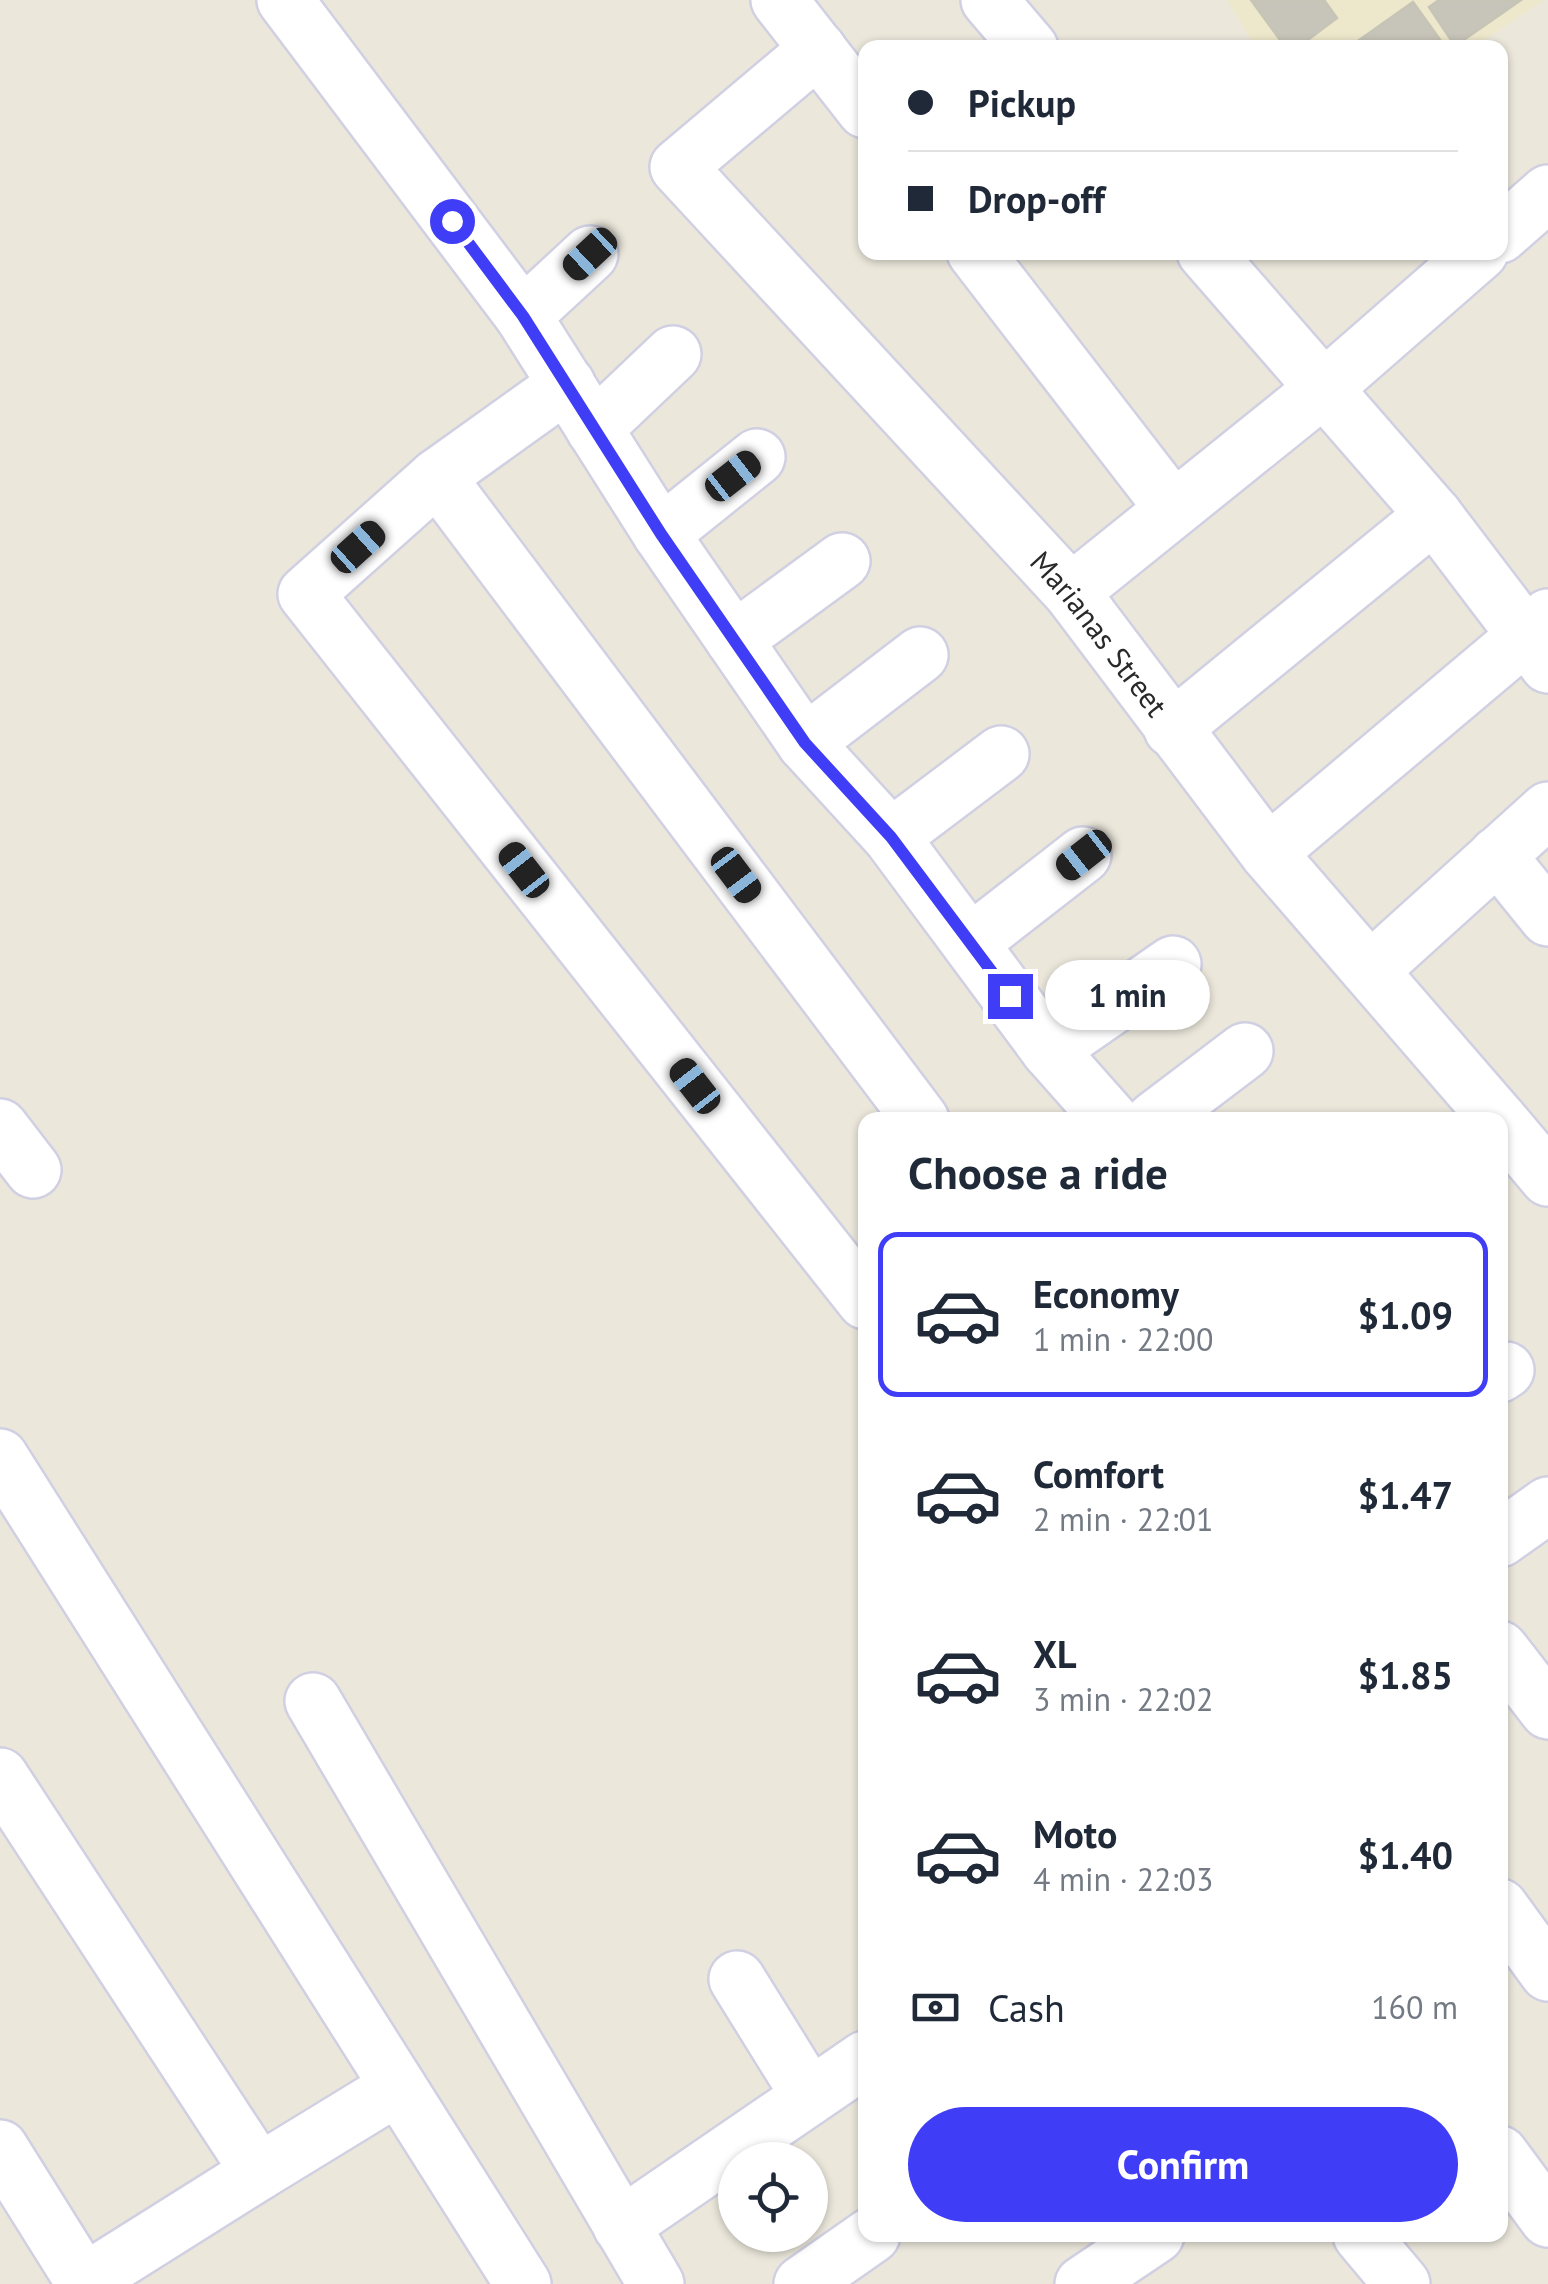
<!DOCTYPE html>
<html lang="en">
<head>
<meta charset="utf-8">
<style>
  :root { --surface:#fff; --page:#f2f2f3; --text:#1f2937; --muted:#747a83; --line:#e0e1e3; --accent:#403df6 }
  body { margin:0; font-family:"PT Sans",sans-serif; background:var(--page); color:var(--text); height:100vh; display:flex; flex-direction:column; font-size:38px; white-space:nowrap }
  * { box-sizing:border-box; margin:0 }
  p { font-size:32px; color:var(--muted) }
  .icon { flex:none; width:55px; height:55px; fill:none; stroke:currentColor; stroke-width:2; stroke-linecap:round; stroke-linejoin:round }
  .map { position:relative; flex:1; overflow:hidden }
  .drawer { position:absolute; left:858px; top:1112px; width:650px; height:1130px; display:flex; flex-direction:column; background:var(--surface); border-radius:20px; box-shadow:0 2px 8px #0004 }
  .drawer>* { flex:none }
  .top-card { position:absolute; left:858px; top:40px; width:650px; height:220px; border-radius:20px; box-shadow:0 2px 8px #0004; display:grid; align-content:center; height:220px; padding:0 50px; background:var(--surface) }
  .tools { position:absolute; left:718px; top:2142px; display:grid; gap:20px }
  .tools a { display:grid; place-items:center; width:110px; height:110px; border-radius:50%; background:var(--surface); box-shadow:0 2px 8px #0004; font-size:50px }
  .end { position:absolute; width:45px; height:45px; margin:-22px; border:12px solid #403df6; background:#fff; box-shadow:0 0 0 5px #fff }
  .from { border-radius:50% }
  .bubble { position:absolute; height:70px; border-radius:35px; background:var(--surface); box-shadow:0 2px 8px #0004; font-size:32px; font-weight:700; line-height:70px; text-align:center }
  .car { position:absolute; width:30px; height:60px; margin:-30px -15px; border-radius:12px; box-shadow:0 0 8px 2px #0007; background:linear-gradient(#222 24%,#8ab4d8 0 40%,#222 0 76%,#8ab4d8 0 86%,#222 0) }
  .top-card b { display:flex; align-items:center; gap:35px; height:95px; font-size:38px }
  .top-card b+b { border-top:2px solid var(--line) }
  .top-card i { width:25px; height:25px; background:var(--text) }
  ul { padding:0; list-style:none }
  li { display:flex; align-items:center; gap:30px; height:165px; margin:0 20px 15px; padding:0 30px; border:5px solid transparent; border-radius:20px }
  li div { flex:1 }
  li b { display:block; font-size:38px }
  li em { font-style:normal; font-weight:700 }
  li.active { border-color:var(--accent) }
  li>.icon { width:90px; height:90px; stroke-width:1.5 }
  h2 { padding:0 50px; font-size:45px; line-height:120px }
  .pay { display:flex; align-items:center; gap:25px; height:110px; padding:0 50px; font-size:38px }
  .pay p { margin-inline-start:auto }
  .button { display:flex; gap:20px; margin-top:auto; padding:20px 50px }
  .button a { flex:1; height:115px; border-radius:60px; background:var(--accent); color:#fff; font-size:40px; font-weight:700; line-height:115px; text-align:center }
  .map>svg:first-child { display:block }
  .education { fill:#ede8cb }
  .building { fill:#c7c5ba; stroke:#c6c4b5; stroke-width:2.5 }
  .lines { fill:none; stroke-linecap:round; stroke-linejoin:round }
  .minor-casing { stroke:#d1d0e2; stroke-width:60 }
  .minor { stroke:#fff; stroke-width:55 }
  .route { stroke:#403df6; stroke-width:12 }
  .labels { text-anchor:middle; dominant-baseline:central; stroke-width:8; stroke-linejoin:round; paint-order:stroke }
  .street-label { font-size:30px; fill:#292929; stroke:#fff }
</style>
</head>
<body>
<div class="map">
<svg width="1548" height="2284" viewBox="0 0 1548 2284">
  <rect width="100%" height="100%" fill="#ebe7db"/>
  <path class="education" d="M 1227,0 L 1544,0 L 1473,48 L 1255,47 Z"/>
  <g class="building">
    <path d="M 1251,0 L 1324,0 L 1337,18 L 1297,48 L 1286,48 Z"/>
    <path d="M 1439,0 L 1521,0 L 1455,46 L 1429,7 Z"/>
    <path d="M 1413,2 L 1446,48 L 1348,48 Z"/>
  </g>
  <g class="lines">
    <g class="minor-casing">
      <g id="minor">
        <path d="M 285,0 L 523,316 L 661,534 L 805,743 L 891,837 L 1049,1050 L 1111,1120"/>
        <path d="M 779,0 L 865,110"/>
        <path d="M 989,0 L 1030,48"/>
        <path id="s1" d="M 818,49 L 678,167 L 1071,592 L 1268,853 L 1499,1120"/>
        <path d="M 1500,235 L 1548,193"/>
        <path d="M 975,252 L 1172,507"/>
        <path d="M 1205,252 L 1434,515 L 1548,665"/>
        <path d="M 523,316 L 590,254"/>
        <path d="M 567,384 L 437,477 L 306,594 L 865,1301"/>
        <path d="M 594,429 L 673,354"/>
        <path d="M 437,477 L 921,1120"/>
        <path d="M 661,534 L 757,457"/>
        <path d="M 1071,592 L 1322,390 L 1480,252"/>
        <path d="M 734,640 L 842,561"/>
        <path d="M 1172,729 L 1434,515"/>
        <path d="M 805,743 L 920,655"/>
        <path d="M 891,837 L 1001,754"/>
        <path d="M 1268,853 L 1548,617"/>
        <path d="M 1497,855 L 1548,918"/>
        <path d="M 970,943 L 1083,855"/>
        <path d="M 1372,969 L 1548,810"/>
        <path d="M 1049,1050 L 1173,964"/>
        <path d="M 1154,1120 L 1245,1051"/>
        <path d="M 1500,1121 L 1548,1178"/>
        <path d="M 0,1127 L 33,1170"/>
        <path d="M 1500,1374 L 1506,1370"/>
        <path d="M 0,1457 L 523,2284"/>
        <path d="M 1500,1539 L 1548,1505"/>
        <path d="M 1500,1649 L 1548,1711"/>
        <path d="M 313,1701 L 656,2284"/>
        <path d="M 0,1776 L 259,2172 L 398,2087"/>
        <path d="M 1500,1907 L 1548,1973"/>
        <path d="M 737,1979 L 809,2095"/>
        <path d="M 0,2148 L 85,2284"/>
        <path d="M 1500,2154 L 1548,2219"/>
        <path d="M 621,2226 L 865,2059"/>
        <path d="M 1361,2235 L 1402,2284"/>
        <path d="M 84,2282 L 259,2172"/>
        <path d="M 802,2284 L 872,2235"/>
        <path d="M 1083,2284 L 1156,2235"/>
      </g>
    </g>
    <use href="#minor" class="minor"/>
  </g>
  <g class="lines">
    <path class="route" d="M 452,221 L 523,316 L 661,534 L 805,743 L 891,837 L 1010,996"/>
  </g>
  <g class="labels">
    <g class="street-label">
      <text stroke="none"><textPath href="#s1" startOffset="812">Marianas Street</textPath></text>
    </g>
  </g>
</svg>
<div class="tools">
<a><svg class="icon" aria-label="locate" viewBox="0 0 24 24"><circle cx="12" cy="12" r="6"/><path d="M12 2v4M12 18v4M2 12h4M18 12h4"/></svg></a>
</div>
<i class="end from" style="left:452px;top:221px"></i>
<i class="end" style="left:1010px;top:996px"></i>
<div class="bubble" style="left:1045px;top:960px;width:165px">1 min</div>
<i class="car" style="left:590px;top:254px;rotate:227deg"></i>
<i class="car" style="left:733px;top:476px;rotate:52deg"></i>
<i class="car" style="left:358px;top:547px;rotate:48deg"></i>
<i class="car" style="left:1084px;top:855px;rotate:232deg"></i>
<i class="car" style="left:524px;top:870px;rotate:322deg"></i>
<i class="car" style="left:736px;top:875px;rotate:143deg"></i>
<i class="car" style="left:695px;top:1086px;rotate:322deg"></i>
<div class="top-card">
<b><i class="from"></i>Pickup</b>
<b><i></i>Drop-off</b>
</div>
<section class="drawer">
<h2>Choose a ride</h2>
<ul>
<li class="active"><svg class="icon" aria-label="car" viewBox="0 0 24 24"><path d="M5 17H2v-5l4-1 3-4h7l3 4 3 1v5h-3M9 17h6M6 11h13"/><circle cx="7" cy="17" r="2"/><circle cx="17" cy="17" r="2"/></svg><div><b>Economy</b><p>1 min · 22:00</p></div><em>$1.09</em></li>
<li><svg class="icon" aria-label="car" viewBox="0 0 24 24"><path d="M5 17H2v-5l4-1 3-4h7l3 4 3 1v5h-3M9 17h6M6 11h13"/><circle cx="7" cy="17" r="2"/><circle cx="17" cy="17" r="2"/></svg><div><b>Comfort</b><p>2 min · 22:01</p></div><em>$1.47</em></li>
<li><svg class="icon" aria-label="car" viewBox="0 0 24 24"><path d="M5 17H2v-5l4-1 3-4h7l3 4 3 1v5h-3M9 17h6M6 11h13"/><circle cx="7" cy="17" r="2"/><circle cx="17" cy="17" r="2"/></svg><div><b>XL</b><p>3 min · 22:02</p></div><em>$1.85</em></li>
<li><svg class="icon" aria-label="car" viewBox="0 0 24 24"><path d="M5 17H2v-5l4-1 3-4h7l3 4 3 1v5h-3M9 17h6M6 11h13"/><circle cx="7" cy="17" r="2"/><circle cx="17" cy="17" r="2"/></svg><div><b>Moto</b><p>4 min · 22:03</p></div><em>$1.40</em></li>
</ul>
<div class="pay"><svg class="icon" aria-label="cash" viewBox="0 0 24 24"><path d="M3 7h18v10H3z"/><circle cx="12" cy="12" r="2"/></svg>Cash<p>160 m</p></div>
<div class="button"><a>Confirm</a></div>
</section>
</div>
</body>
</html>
